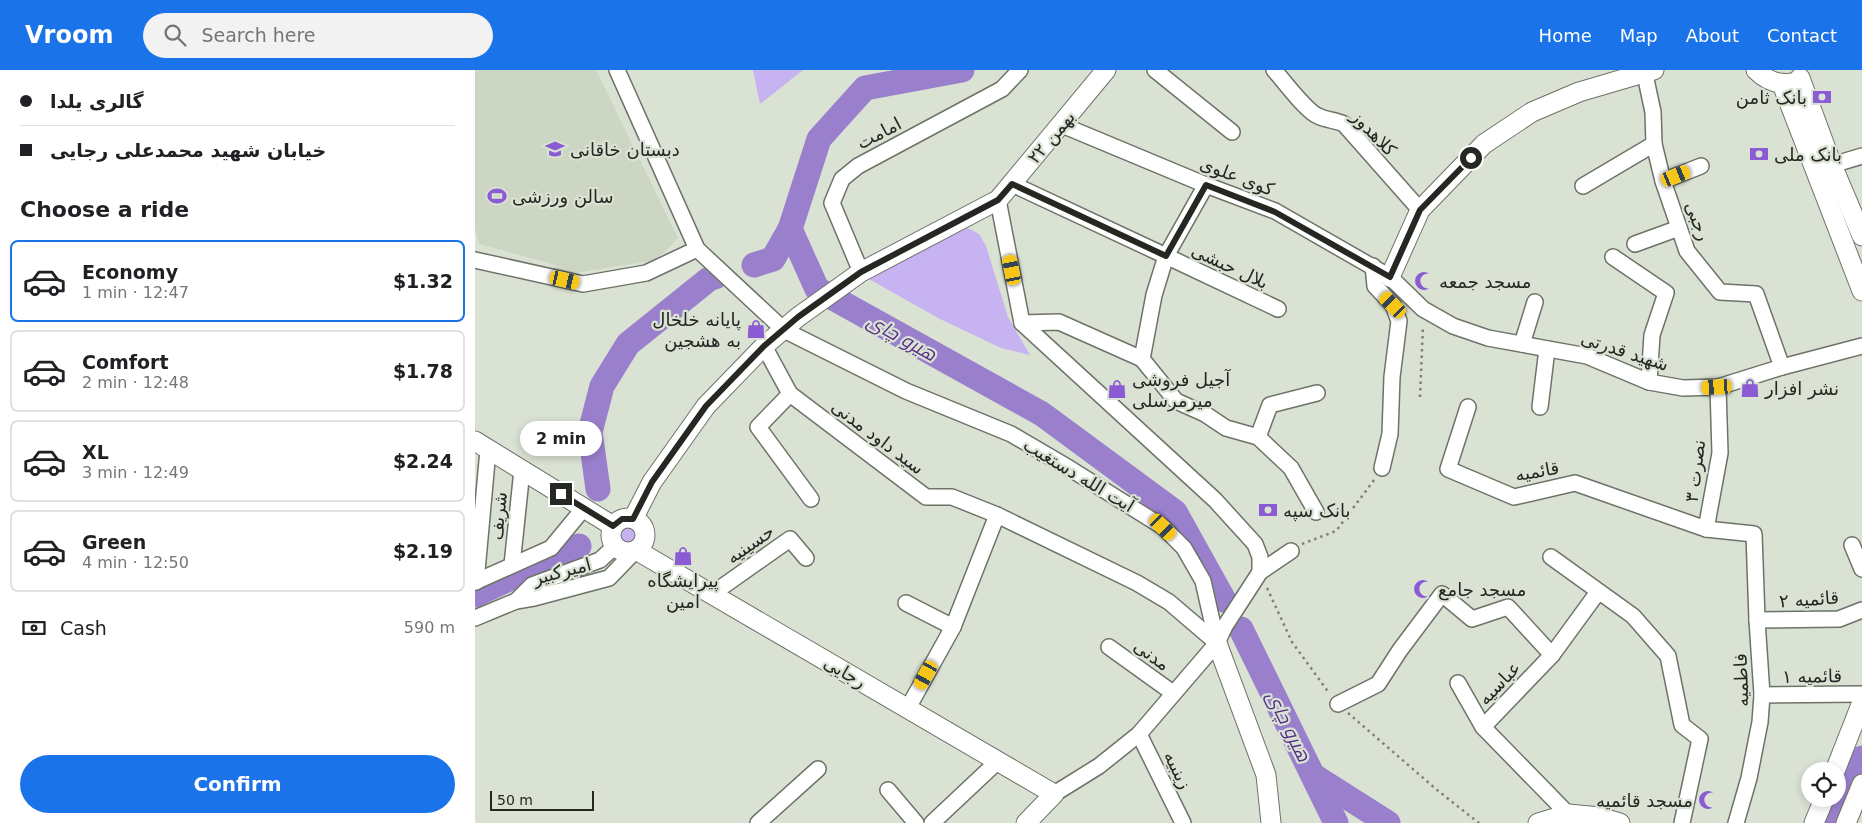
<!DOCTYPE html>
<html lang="en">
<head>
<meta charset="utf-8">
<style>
  :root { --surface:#fff; --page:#f2f2f2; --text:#202124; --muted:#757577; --line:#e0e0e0; --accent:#1a73e8 }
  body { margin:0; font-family:"DejaVu Sans",Cairo,sans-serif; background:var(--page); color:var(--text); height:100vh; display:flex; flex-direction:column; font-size:19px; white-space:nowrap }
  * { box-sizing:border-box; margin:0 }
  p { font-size:16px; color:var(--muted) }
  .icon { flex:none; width:28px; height:28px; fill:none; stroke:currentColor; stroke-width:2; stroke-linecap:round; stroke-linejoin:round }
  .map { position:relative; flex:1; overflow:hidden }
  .panel { display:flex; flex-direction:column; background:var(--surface); width:475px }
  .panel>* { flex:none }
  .banner { display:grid; align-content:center; height:110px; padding:0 20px; background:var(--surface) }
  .controls { position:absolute; left:1326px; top:692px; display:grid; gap:10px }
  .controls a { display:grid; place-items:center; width:45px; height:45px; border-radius:50%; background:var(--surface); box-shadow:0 2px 8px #0003; font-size:25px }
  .scale { position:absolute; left:15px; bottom:12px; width:104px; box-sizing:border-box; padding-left:5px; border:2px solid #242722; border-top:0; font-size:14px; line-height:18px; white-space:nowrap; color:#242722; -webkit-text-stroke:4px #dae2d4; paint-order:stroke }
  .end { position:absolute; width:22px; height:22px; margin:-11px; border:6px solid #242722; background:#fff; box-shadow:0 0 0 2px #fff }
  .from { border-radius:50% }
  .bubble { position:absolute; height:35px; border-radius:18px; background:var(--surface); box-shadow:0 2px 8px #0003; font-size:16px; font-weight:700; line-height:35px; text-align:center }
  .car { position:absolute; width:15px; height:30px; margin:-15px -8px; border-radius:6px; box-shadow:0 0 4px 1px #0007; background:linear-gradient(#f5c518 24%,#345 0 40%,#f5c518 0 76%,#345 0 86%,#f5c518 0) }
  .banner b { display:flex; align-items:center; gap:18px; height:48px; font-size:19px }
  .banner b+b { border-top:1px solid var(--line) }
  .banner i { width:12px; height:12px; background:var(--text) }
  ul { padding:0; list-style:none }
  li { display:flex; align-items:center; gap:15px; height:82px; margin:0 10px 8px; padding:0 10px; border:2px solid var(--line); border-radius:8px }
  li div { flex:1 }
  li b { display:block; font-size:19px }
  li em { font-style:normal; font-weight:700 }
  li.current { border-color:var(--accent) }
  li>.icon { width:45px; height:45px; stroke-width:1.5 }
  h2 { padding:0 20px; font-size:22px; line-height:60px }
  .pay { display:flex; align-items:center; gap:12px; height:55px; padding:0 20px; font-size:19px }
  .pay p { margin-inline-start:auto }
  .button { display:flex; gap:10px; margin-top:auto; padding:10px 20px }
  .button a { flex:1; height:58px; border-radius:30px; background:var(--accent); color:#fff; font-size:20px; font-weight:700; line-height:58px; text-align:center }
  header { display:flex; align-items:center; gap:30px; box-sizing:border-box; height:70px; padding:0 25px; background:var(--accent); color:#fff }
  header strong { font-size:24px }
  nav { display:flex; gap:28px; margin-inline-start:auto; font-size:18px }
  .search { width:350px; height:45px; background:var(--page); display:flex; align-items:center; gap:12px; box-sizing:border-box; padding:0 18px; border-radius:28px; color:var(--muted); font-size:19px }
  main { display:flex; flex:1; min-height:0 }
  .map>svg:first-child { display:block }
  .built { fill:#ccd6c3 }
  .grass { fill:url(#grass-tufts) }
  .green { fill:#c7b3f1 }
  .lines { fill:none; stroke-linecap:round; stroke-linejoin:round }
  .river { stroke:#9a80cc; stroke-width:25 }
  .minor-casing { stroke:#6d7367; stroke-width:18 }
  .major-casing { stroke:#6d7367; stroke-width:21 }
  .path { stroke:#7d8279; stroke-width:2.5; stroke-dasharray:2.5 4; stroke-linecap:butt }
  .minor { stroke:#fff; stroke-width:15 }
  .major { stroke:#fff; stroke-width:19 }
  .route { stroke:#242722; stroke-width:6 }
  .labels { text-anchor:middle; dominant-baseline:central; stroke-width:4.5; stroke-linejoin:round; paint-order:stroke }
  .poi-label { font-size:18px; fill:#242722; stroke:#dae2d4; text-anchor:start }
  .street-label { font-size:18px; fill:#242722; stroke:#dae2d4 }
  .water-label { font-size:19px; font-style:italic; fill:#532d87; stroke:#dae2d4 }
</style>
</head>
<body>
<header>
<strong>Vroom</strong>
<div class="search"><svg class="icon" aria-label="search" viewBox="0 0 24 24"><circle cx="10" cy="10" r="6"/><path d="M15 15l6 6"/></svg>Search here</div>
<nav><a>Home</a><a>Map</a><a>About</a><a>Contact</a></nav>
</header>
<main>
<section class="panel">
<div class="banner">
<b><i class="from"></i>گالری یلدا</b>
<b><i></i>خیابان شهید محمدعلی رجایی</b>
</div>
<h2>Choose a ride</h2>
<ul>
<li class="current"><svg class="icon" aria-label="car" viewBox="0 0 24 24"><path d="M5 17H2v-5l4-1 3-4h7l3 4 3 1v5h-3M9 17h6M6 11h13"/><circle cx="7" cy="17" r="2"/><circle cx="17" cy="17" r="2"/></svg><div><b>Economy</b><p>1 min · 12:47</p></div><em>$1.32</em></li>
<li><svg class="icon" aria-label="car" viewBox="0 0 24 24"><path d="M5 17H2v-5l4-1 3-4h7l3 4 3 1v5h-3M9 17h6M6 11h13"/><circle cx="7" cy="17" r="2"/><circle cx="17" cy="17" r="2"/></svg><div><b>Comfort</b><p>2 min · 12:48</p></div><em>$1.78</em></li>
<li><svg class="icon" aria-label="car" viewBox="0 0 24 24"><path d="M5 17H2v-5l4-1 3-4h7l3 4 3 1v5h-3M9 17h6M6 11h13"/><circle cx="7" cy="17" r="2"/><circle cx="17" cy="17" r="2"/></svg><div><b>XL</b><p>3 min · 12:49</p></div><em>$2.24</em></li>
<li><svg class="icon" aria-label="car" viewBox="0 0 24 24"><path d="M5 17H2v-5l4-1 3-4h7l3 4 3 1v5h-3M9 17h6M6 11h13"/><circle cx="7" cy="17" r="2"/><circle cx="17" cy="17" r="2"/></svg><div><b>Green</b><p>4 min · 12:50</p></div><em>$2.19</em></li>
</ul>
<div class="pay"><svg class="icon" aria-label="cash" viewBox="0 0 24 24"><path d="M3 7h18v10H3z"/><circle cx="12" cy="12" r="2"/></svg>Cash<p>590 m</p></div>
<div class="button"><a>Confirm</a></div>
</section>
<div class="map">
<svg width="1387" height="753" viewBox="0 0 1387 753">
  <defs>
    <pattern id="grass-tufts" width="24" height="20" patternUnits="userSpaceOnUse" patternTransform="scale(1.25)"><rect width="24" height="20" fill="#c7b3f1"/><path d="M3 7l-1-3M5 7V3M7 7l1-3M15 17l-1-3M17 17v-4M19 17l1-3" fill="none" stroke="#ab9ace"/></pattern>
  </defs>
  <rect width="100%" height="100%" fill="#dae2d4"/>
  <path class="built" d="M 0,0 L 121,0 L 203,168 L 181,190 L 106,202 L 4,174 L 0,159 Z"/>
  <circle class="grass" cx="153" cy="465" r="14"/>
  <g class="green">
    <path d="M 278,0 L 328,0 L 285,34 Z"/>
    <path d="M 476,157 L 493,158 L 504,164 L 511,176 L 533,247 L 555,285 L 526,278 L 465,249 L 392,208 Z"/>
  </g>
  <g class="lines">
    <g class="river">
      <path d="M 315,159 L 342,219 L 567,344 L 700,442 L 749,530"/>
      <path d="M 279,195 L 298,189 L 315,159 L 344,69 L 390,18 L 487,0"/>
      <path d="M 123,419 L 115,362 L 127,316 L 153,274 L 234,209 L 240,207"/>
      <path d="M 0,525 L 104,476"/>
      <path d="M 766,559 L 861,753"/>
      <path d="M 839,706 L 913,753"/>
      <path d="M 1351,753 L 1381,708 L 1387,688"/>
    </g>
    <g class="minor-casing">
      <g id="minor">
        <path d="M 142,0 L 222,179 L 309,260 L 431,321 L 536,364 L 594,398 L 688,457 L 709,478 L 728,511 L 742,573"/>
        <path d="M 680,0 L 757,62"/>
        <path d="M 799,0 C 809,11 831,41 843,46 C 851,50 860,50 869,54 L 945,140"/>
        <path d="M 1169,0 L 1178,42 L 1179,74 L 1188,111 L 1212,181 L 1245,222 L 1281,224 L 1307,297"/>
        <path d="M 587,55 L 731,115 L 800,141 L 915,207 L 948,239 L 978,256 L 1013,268 L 1112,286 L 1174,312 L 1208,318 L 1243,317 L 1307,297 L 1387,276"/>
        <path d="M 1357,95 L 1387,86"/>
        <path d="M 1188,111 L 1226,96"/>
        <path d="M 537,114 L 691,186 L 731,115"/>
        <path d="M 1108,116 L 1179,74"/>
        <path d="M 523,130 L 547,253 L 740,430 L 780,474 L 785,487 L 785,502"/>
        <path d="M 1160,174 L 1204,158"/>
        <path d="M 1138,187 L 1191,223 L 1177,265 L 1174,312"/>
        <path d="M 0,190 L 108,214 L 171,203 L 222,179"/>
        <path d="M 898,196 L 900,216 L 918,235 L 924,251 L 917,307 L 915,364 L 907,398"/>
        <path d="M 386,202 L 357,133 L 367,109 L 383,96 L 527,19 L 545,0"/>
        <path d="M 547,253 L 584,252 L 667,289 L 679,225 L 691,186 L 803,239"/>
        <path d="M 1047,274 L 1060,232"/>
        <path d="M 289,276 L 315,324 L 451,427 L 477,427 L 522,445 L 662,513 L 694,532 L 742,573"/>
        <path d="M 667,289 L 701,331 L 730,344 L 751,358 L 783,367 L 816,398 L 841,442"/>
        <path d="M 315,324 L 283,357 L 336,429"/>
        <path d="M 993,337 L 973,399 L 1039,427 L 1100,413 L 1231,459 L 1279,464 L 1282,550 L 1287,625 L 1285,652 L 1274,708 L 1261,753"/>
        <path d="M 1065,337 L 1072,279"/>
        <path d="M 783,367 L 795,335 L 842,323"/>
        <path d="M 1231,459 L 1245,383 L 1243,317"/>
        <path d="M 1377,475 L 1387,499"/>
        <path d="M 1076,487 L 1158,546 L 1193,586 L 1207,655 L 1225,669 L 1207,753"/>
        <path d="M 37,495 L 47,400"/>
        <path d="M 0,512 L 76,478 L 109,438"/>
        <path d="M 1,512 L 13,380"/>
        <path d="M 237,524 L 315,469 L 331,488"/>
        <path d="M 41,531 L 57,515 L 125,490 L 140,476"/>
        <path d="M 431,533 L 478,557"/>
        <path d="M 0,548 L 41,531 L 59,528 L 134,508 L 161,480"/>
        <path d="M 1282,550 L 1364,549 L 1387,540"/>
        <path d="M 634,577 L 698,623"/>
        <path d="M 983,613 L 1008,657"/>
        <path d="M 1287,625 L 1387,624"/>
        <path d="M 863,634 L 903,614 L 925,580 L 967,524 L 997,549 L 1033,537 L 1077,585"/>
        <path d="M 433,638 L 478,557 L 522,445"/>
        <path d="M 664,664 L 708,753"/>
        <path d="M 413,720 L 441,753"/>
        <path d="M 579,724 L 624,696 L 664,664 L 742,573 L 750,556 L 785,502 L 816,481"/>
        <path d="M 1093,744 L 1008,657 L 1077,585 L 1123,522"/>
        <path d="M 283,753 L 343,699"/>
        <path d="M 457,753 L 523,691"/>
      </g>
    </g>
    <g class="major-casing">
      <g id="major">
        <path d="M 1281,0 C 1292,11 1303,15 1318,13"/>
        <path d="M 1325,8 L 1357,95 L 1387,166"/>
        <path d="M 1307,14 L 1387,221"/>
        <path d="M 915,207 L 945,140 L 1009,74 L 1057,42 L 1104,22 L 1179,0"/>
        <path d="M 0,371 L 138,456"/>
        <circle cx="153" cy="465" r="17"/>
        <path d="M 158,449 L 177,412 L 231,336 L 289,276 L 323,247 L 386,202 L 523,130 L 631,0"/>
        <path d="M 161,480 L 579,724 L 551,753"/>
        <path d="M 742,573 L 791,705 L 796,753"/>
        <path d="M 1360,701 L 1387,632"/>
        <path d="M 1063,753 L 1093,744 L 1125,747 L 1145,753"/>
        <path d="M 1339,753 L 1349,729"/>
        <path d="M 1371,753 L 1387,714"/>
      </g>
    </g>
    <g class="path">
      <path d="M 945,327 L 948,256"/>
      <path d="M 827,474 L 861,461 L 899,410"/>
      <path d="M 792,518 L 817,572 L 854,623"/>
      <path d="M 873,643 L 962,720 L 1004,753"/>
    </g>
    <use href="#minor" class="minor"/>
    <use href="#major" class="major"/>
  </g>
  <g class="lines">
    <path class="route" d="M 86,424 L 138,456 L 147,449 L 158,449 L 177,412 L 231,336 L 289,276 L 323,247 L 386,202 L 523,130 L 537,114 L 691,186 L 731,115 L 800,142 L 915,207 L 945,140 L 996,88"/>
  </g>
  <defs>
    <g id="bank-bare" transform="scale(1.5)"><path d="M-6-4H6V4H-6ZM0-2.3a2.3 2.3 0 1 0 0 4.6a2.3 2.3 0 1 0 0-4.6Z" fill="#8b5bd4" stroke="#dae2d4" stroke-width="2.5" paint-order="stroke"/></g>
    <g id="school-bare" transform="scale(1.5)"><path d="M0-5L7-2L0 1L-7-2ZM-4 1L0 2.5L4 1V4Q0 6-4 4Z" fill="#8b5bd4" stroke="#dae2d4" stroke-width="2.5" paint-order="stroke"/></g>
    <g id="stadium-bare" transform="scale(1.5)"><path d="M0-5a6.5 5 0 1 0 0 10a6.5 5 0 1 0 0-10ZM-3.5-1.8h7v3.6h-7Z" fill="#8b5bd4" stroke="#dae2d4" stroke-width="2.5" paint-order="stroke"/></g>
    <g id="mosque-bare" transform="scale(1.5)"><path d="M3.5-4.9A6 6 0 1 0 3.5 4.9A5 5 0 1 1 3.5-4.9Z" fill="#8b5bd4" stroke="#dae2d4" stroke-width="2.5" paint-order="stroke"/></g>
    <g id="shop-bare" transform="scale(1.5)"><path d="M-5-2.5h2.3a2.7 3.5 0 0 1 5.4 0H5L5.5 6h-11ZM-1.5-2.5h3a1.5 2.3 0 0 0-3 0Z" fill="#8b5bd4" stroke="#dae2d4" stroke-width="2.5" paint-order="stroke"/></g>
  </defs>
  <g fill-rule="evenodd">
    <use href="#bank-bare" x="1347" y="27"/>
    <use href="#school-bare" x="80" y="79"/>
    <use href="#bank-bare" x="1284" y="84"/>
    <use href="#stadium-bare" x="22" y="126"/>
    <use href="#mosque-bare" x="949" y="211"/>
    <use href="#shop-bare" x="281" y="259"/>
    <use href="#shop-bare" x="1275" y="318"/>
    <use href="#shop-bare" x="642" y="319"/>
    <use href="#bank-bare" x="793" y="440"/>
    <use href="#shop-bare" x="208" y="486"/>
    <use href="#mosque-bare" x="948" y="519"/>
    <use href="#mosque-bare" x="1233" y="730"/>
  </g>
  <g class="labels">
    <g class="poi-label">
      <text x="1332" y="27" text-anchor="end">بانک ثامن</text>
      <text x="95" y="79">دبستان خاقانی</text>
      <text x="1299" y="84">بانک ملی</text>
      <text x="37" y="126">سالن ورزشی</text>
      <text x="964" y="211">مسجد جمعه</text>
      <text x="266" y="249" text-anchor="end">پایانه خلخال<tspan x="266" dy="21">به هشجین</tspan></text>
      <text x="657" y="309">آجیل فروشی<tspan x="657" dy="21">میرمرسلی</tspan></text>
      <text x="1290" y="318">نشر افزار</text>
      <text x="808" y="440">بانک سپه</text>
      <text x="208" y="510" text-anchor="middle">پیرایشگاه<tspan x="208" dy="21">امین</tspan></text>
      <text x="963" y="519">مسجد جامع</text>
      <text x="1218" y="730" text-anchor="end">مسجد قائمیه</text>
    </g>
    <g class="street-label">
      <text transform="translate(404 63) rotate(-28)">امامت</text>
      <text transform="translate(899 63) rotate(46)">کلاهدوز</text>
      <text transform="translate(576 67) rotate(-50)">۲۲ بهمن</text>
      <text transform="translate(762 106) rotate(21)">کوی علوی</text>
      <text transform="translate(1223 151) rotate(69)">رجبی</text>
      <text transform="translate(755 196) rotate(25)">بلال حبشی</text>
      <text transform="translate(1150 281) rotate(18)">شهید قدرتی</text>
      <text transform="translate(403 367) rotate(37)">سید داود مدنی</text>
      <text transform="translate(1062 401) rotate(-10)">قائمیه</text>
      <text transform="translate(1220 401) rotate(-83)">نصرت ۳</text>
      <text transform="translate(604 405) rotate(31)">آیت الله دستغیب</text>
      <text transform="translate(23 446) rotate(-84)">شریف</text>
      <text transform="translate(275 474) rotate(-35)">حسینیه</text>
      <text transform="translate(87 501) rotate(-15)">امیرکبیر</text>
      <text transform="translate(1334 529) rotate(-4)">قائمیه ۲</text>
      <text transform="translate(677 585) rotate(36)">مدنی</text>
      <text transform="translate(370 602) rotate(30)">رجایی</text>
      <text transform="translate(1337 606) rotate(-1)">قائمیه ۱</text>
      <text transform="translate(1266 610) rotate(-92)">فاطمیه</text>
      <text transform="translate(1024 613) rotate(-46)">عباسیه</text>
      <text transform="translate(703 700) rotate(64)">زینبیه</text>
    </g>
    <g class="water-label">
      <text transform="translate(427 267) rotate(29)">هیرو چای</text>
      <text transform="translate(814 656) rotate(64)">هیرو چای</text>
    </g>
  </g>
</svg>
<div class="controls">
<a><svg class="icon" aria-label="locate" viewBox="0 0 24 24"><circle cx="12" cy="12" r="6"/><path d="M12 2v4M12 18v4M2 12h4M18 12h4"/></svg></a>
</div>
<div class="scale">50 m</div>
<i class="end from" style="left:996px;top:88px"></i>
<i class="end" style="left:86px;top:424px"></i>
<div class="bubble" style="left:45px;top:351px;width:82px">2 min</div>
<i class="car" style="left:1201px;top:106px;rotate:68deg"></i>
<i class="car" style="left:537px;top:200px;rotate:349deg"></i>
<i class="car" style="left:90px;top:210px;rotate:103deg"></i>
<i class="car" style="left:918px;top:235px;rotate:315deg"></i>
<i class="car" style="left:1242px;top:317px;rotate:267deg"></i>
<i class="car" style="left:688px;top:457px;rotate:135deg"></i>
<i class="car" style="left:451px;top:605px;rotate:209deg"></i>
</div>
</main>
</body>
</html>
